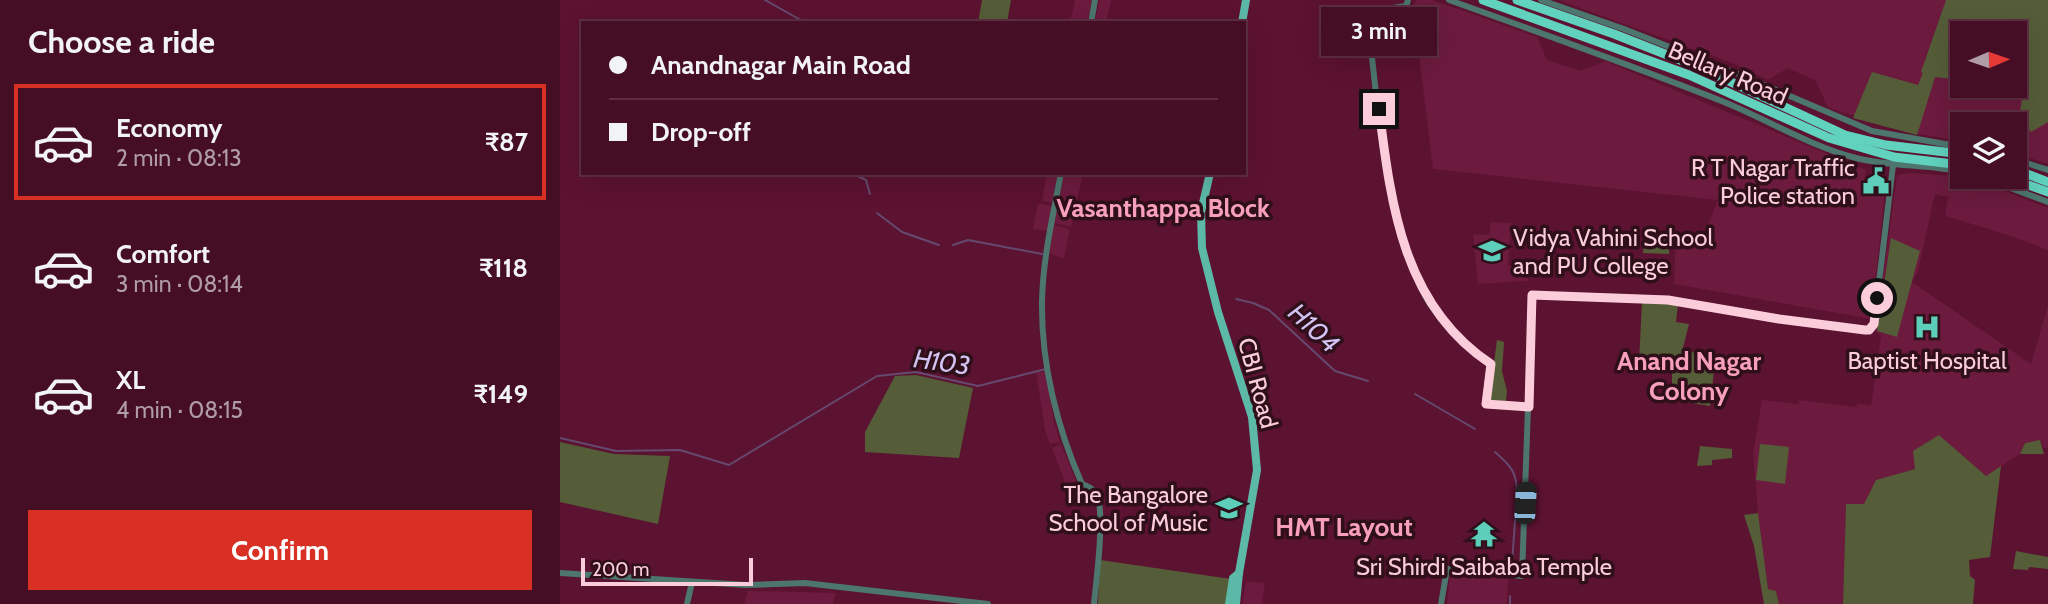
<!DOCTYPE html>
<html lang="en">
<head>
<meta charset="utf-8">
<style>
  :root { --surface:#450e25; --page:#4c172d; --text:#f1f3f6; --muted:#b09ca7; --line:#5d2e42; --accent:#d93025 }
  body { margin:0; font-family:Cabin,sans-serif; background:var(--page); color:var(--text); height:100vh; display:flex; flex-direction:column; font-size:26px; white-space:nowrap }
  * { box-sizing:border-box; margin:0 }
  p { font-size:23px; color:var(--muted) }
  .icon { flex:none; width:38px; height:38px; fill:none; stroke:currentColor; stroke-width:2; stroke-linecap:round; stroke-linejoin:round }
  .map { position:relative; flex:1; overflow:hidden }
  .panel { display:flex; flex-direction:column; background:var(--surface); width:560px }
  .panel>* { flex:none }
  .top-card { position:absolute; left:21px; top:21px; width:665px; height:154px; border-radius:0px; box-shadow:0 7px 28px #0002,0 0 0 2px var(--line); display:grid; align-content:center; height:154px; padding:0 28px; background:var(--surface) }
  .needle { width:46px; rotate:88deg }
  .tools { position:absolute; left:1390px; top:21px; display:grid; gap:14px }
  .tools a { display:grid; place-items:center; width:77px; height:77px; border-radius:0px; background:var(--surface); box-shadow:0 7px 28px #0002,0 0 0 2px var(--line); font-size:35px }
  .scale { position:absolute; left:21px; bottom:18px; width:172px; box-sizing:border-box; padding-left:7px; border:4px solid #fbcdda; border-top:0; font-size:19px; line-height:24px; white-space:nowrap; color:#fbcdda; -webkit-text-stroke:5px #2f0f1a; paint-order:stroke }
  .end { position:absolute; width:32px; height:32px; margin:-16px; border:9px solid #fbcdda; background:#111; box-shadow:0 0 0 4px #111 }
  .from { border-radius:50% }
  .bubble { position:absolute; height:49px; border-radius:0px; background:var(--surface); box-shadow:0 7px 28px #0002,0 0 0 2px var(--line); font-size:23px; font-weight:700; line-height:49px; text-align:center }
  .car { position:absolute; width:21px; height:42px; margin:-21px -10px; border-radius:9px; box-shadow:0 0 5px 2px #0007; background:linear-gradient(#222 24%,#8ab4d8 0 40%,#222 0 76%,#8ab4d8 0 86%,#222 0) }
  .top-card b { display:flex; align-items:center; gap:24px; height:66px; font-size:26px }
  .top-card b+b { border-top:2px solid var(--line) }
  .top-card i { width:18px; height:18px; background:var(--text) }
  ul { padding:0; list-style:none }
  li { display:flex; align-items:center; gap:21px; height:116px; margin:0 14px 10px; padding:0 14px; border:4px solid transparent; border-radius:0px }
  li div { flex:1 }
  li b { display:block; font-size:26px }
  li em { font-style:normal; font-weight:700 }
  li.selected { border-color:var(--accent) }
  li>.icon { width:63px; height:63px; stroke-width:1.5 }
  h2 { padding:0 28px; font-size:32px; line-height:84px }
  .button { display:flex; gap:14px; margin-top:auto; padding:14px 28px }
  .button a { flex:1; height:80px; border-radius:0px; background:var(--accent); color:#fff; font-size:28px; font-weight:700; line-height:80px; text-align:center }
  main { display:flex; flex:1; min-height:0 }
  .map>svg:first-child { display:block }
  .built { fill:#6c1b3e; fill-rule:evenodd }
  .green { fill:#545d37 }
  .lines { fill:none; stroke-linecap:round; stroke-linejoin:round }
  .stream { stroke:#65496e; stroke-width:2 }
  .minor { stroke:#4c766e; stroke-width:6 }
  .major { stroke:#5cb8a7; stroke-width:8 }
  .highway { stroke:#60d2be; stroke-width:9 }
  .route { stroke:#fbcdda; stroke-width:9 }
  .labels { text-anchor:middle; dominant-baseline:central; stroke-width:7; stroke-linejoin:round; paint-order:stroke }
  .street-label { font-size:24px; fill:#fbcdda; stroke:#2f0f1a }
  .poi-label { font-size:24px; fill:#fbcdda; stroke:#2f0f1a; text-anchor:end }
  .neighbourhood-label { font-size:26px; font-weight:bold; fill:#f8a0bb; stroke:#2f0f1a }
  .water-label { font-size:26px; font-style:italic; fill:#d3c3f3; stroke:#2f0f1a }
</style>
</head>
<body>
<main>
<section class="panel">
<h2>Choose a ride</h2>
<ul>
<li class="selected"><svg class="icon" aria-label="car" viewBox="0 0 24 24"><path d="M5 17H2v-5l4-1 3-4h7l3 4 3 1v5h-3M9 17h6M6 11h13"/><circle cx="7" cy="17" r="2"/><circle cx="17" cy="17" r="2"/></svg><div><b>Economy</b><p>2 min · 08:13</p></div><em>₹87</em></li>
<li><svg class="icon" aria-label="car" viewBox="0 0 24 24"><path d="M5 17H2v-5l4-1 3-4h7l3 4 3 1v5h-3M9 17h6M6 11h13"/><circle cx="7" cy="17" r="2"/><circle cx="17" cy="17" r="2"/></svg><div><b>Comfort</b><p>3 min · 08:14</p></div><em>₹118</em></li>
<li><svg class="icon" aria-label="car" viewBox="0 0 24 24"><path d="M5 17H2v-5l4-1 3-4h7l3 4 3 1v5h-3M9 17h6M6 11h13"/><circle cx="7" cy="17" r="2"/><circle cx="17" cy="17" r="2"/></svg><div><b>XL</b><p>4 min · 08:15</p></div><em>₹149</em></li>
</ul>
<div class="button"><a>Confirm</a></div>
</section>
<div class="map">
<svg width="1488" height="604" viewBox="0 0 1488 604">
  <rect width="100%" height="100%" fill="#5c1231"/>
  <g class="built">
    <path d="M 515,0 L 532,0 L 527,23 L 510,23 Z"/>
    <path d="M 539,0 L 551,0 L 546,23 L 535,23 Z"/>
    <path d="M 856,0 L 872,0 L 977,37 L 987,60 L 1021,71 L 1045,61 L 1306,170 L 1303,189 L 1325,193 L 1311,319 L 1114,284 L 1116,235 L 1143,237 L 1158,200 L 873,169 L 853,6 Z"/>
    <path d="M 998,0 L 1488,0 L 1488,164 L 1454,153 L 1454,124 L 1402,124 L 1402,141 L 1353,133 L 1268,108 L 1256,81 L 1228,68 L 1208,80 L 1175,64 ZM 1402,33 L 1454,33 L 1454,86 L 1402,86 Z"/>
    <path d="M 487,173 L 498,173 L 492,203 L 482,201 Z"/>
    <path d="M 504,173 L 523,173 L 511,227 L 494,223 Z"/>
    <path d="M 1351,173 L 1395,176 L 1432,186 L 1488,208 L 1488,250 L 1445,234 L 1385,216 L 1388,197 L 1375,194 L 1358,271 L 1352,282 L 1471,364 L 1488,305 L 1488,448 L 1484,448 L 1480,440 L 1465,443 L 1460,454 L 1426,476 L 1379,435 L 1355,469 L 1316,480 L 1304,504 L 1286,504 L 1283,604 L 1219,604 L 1216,591 L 1208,590 L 1198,513 L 1193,454 L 1202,400 L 1238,404 L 1239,400 L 1297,407 L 1297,403 L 1311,406 L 1321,336 L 1316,331 L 1337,175 Z"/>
    <path d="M 478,203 L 493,206 L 488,231 L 473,229 Z"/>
    <path d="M 931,222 L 951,223 L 948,266 L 969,267 L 968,281 L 918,284 L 913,234 L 929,235 Z"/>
    <path d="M 494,225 L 510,229 L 504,259 L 489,253 Z"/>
    <path d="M 476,372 L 486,372 L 494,422 L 500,442 L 490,444 L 485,430 Z"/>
    <path d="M 501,444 L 516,481 L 506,485 L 492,448 Z"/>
    <path d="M 890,573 L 948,579 L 947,604 L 887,604 Z"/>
    <path d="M 686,581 L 705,583 L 702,604 L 682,604 Z"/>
    <path d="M 188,591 L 238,592 L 276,593 L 273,604 L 184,604 Z"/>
  </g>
  <g class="green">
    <path d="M 422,0 L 451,0 L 447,23 L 418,23 Z"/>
    <path d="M 1386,0 L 1488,0 L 1488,122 L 1471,132 L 1459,118 L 1464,87 L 1454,85 L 1454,33 L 1402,33 L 1402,80 L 1375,77 L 1357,135 L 1293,118 L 1312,72 L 1358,85 L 1363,73 L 1361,72 Z"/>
    <path d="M 1085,235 L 1109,239 L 1109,254 L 1083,253 Z"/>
    <path d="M 1331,238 L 1360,251 L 1337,337 L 1317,331 Z"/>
    <path d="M 1082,301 L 1118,304 L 1116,322 L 1129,324 L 1123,348 L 1155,362 L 1150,406 L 1112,400 L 1112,364 L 1079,364 Z"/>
    <path d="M 937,340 L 944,342 L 942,371 L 947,391 L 946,401 L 929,400 Z"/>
    <path d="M 356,375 L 413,388 L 399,458 L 305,452 L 305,432 L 335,376 Z"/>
    <path d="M 1379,435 L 1426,476 L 1441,466 L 1430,557 L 1409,560 L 1410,576 L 1415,580 L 1413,604 L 1283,604 L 1286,504 L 1304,504 L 1316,480 L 1355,469 L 1353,451 Z"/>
    <path d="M 1480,440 L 1484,454 L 1460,454 L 1465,443 Z"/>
    <path d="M 0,442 L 54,454 L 110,456 L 98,524 L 0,502 Z"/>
    <path d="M 1200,444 L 1229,447 L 1225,484 L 1196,480 Z"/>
    <path d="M 1140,446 L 1172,449 L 1172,458 L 1152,460 L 1152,465 L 1137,466 Z"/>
    <path d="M 1198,513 L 1208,589 L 1216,591 L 1219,604 L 1204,604 L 1194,546 L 1184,515 Z"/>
    <path d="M 1456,551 L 1488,557 L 1488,569 L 1469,567 L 1468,570 L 1453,569 Z"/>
    <path d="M 540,560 L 671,579 L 667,604 L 538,604 Z"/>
  </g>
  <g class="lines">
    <g class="stream">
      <path d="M 205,0 L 246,23"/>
      <path d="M 291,173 L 306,180 L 310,194"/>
      <path d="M 317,213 L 342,232 L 379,245"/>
      <path d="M 393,245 L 408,240 L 482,254"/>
      <path d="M 676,299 L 693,303 L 709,310 L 775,371 L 808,381"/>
      <path d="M 855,394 L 915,429"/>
      <path d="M 0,438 L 56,451 L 120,450 L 169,465 L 317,376 L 356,372 L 418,386 L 486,369"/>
      <path d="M 935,452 C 951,466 957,472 957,494"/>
      <path d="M 952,563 L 956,508"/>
      <path d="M 950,604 L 950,596"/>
    </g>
    <g class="minor">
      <path d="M 848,0 L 846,6 L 807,12 C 817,95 821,182 850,260 C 856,275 861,291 870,304 C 886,328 907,349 931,364 L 926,404 L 969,407"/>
      <path d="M 889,0 C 981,33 1073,66 1164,102 C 1208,120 1250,146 1296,158 C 1331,167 1367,164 1402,172"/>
      <path d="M 981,0 L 1064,29 L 1183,76 L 1312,131 L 1402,147"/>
      <path d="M 531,23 L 535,0"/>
      <path d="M 1454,159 L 1488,170"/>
      <path d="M 501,173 C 493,215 483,258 482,301 C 481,363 497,428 522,484 C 526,486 533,488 536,493 C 546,510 536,582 534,604"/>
      <path d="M 1421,177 L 1488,202"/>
      <path d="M 0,573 L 186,585 L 245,583 L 428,604"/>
      <path d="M 127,604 L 132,582"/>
      <path d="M 881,604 L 887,569 L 962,576 L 972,295 L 1108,300 L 1219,319 L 1309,330 L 1314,324 L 1334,157"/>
    </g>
    <g class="major">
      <path d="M 682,23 L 686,0"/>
      <path d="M 650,173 L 641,212 L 642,248 L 658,312 L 692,417 L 697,470 L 679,573 L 676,604"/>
      <path d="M 669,604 L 673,578 L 679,573"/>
    </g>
    <g class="highway">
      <path d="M 923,0 L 1129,75 L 1269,138 L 1334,157 L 1402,165"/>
      <path d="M 957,0 L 1054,34 L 1143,69 L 1285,135 L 1326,145 L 1402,154"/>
      <path d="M 1454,169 L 1488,182"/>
      <path d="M 1446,177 L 1488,192"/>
    </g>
  </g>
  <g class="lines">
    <path class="route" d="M 819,109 C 831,205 843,306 931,364 L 926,404 L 969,407 L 972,295 L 1108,300 L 1219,319 L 1305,330 L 1309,330 L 1314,324 L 1317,298"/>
  </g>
  <defs>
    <g id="civic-bare" transform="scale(2.1)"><path d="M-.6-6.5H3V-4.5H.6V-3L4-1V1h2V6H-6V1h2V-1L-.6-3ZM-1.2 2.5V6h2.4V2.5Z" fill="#5cceba" stroke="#2f0f1a" stroke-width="2.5" paint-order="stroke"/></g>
    <g id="university-bare" transform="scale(2.1)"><path d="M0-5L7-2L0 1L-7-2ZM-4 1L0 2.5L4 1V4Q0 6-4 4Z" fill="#5cceba" stroke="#2f0f1a" stroke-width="2.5" paint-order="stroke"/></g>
    <g id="hospital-bare" transform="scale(2.1)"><path d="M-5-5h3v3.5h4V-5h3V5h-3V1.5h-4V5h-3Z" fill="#5cceba" stroke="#2f0f1a" stroke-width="2.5" paint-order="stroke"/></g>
    <g id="temple-bare" transform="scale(2.1)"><path d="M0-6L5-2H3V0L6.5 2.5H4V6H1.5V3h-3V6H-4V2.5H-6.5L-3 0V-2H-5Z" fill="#5cceba" stroke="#2f0f1a" stroke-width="2.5" paint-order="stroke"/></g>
  </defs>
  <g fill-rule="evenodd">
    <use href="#civic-bare" x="1316" y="181"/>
    <use href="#university-bare" x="932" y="251"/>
    <use href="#hospital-bare" x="1367" y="327"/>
    <use href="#university-bare" x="669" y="508"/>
    <use href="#temple-bare" x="924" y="534"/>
  </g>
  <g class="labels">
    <g class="street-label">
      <text transform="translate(1168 73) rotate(23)">Bellary Road</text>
      <text transform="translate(698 383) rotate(75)">CBI Road</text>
    </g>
    <g class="poi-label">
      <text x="1295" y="167">R T Nagar Traffic<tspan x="1295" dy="28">Police station</tspan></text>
      <text x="953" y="237" text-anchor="start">Vidya Vahini School<tspan x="953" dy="28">and PU College</tspan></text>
      <text x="1367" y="360" text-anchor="middle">Baptist Hospital</text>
      <text x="648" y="494">The Bangalore<tspan x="648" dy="28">School of Music</tspan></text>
      <text x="924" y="566" text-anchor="middle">Sri Shirdi Saibaba Temple</text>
    </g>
    <g class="neighbourhood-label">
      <text x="603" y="208">Vasanthappa Block</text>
      <text x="1129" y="361">Anand Nagar<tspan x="1129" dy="30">Colony</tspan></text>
      <text x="784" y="527">HMT Layout</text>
    </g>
    <g class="water-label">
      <text transform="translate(754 328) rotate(43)">H104</text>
      <text transform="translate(382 362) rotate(8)">H103</text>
    </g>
  </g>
</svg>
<div class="tools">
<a><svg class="needle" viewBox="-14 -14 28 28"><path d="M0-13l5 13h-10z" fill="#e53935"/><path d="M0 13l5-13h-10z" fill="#b09ca7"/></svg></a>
<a><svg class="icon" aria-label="layers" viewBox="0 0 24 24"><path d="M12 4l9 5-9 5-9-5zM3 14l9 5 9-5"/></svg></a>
</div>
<div class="scale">200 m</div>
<i class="end from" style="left:1317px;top:298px"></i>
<i class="end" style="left:819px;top:109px"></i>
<div class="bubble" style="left:761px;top:7px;width:116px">3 min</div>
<i class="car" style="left:965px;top:503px;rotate:3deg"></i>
<div class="top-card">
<b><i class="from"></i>Anandnagar Main Road</b>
<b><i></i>Drop-off</b>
</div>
</div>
</main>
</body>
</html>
